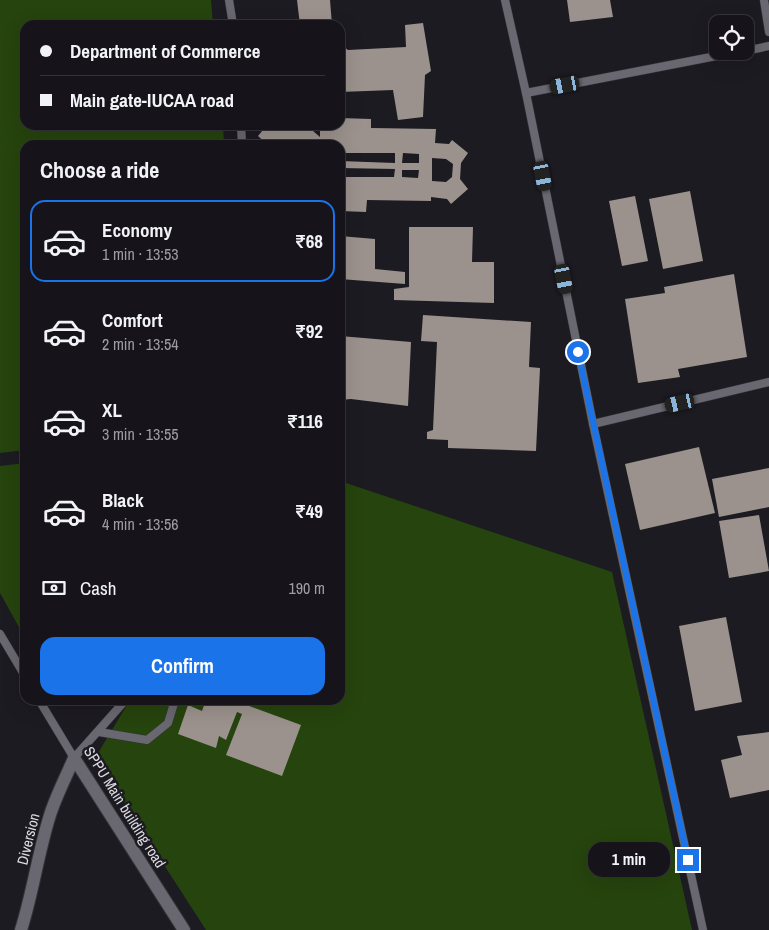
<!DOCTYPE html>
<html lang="en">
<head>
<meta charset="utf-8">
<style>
  :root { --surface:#16141a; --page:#232127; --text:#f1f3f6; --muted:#9e9ea2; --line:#353339; --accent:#1a73e8 }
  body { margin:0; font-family:"Archivo Narrow",sans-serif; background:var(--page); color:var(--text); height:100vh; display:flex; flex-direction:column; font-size:19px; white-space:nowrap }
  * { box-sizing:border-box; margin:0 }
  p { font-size:16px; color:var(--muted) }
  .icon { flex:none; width:28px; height:28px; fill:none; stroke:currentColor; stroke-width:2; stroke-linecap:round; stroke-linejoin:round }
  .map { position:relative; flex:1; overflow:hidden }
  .details { position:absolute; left:20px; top:140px; width:325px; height:565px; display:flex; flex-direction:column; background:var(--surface); border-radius:15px; box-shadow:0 5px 20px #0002,0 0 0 1px var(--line) }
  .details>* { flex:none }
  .guide { position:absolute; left:20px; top:20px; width:325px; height:110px; border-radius:15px; box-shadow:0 5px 20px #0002,0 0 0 1px var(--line); display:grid; align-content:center; height:110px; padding:0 20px; background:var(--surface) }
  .buttons { position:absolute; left:709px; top:15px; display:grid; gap:10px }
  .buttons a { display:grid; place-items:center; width:45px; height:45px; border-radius:10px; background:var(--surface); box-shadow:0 5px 20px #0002,0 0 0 1px var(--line); font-size:25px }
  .end { position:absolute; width:22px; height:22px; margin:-11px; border:6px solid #1a73e8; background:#fff; box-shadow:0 0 0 2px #fff }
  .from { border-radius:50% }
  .bubble { position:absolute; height:35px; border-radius:15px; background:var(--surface); box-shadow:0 5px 20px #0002,0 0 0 1px var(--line); font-size:16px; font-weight:700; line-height:35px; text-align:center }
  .car { position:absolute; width:15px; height:30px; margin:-15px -8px; border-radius:6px; box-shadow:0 0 4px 1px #0007; background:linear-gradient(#222 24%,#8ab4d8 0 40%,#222 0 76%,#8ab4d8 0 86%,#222 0) }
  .guide b { display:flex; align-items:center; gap:18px; height:48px; font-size:19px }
  .guide b+b { border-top:1px solid var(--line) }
  .guide i { width:12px; height:12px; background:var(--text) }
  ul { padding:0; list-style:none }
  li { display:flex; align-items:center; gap:15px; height:82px; margin:0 10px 8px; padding:0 10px; border:2px solid transparent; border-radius:15px }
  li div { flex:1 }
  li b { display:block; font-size:19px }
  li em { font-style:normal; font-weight:700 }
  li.on { border-color:var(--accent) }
  li>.icon { width:45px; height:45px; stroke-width:1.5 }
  h2 { padding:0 20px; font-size:22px; line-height:60px }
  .pay { display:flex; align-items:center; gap:12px; height:55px; padding:0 20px; font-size:19px }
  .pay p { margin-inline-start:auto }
  .button { display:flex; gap:10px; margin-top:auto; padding:10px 20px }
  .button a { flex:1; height:58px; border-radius:15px; background:var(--accent); color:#fff; font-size:20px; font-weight:700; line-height:58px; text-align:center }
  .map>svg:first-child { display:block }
  .green { fill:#26440e }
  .building { fill:#9b928d; fill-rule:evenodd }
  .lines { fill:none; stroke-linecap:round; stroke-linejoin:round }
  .service-casing { stroke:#36353a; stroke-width:9 }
  .minor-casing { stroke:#36353a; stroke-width:14 }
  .service { stroke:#69676f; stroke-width:8 }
  .minor { stroke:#69676f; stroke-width:12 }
  .route { stroke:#1a73e8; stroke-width:6 }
  .labels { text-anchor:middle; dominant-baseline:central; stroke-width:5; stroke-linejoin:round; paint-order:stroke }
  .street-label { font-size:15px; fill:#dddce1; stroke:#1d1b22 }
</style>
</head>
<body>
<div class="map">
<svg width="769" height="930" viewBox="0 0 769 930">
  <rect width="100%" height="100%" fill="#1d1b22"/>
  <g class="green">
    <path d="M 0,0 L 211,0 L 213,25 L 25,25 L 25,125 L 223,125 L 224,145 L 25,145 L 25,450 L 0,453 Z"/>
    <path d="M 25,463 L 25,638 L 0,593 L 0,466 Z"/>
    <path d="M 340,481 L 612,572 L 692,930 L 206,930 L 95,758 L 130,700 L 340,700 Z"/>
  </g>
  <g class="building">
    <path d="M 297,0 L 330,0 L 332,25 L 300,25 Z"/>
    <path d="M 567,0 L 610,0 L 613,17 L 570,22 Z"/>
    <path d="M 423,23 L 431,71 L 425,75 L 423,117 L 398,120 L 393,90 L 340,92 L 340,44 L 348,50 L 406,47 L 405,25 Z"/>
    <path d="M 340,118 L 371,119 L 371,128 L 436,129 L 435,143 L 449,144 L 452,140 L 468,153 L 461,163 L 460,179 L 468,189 L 451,204 L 447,199 L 431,197 L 431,201 L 367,200 L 366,212 L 340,211 L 340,177 L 394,177 L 395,169 L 340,168 L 340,161 L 395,163 L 395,153 L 340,153 L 340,145 L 268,145 L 258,136 L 267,125 L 306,125 L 320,137 L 320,125 L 340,125 ZM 403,153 L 419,154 L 419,163 L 402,163 ZM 432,158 L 446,159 L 453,164 L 452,177 L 446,182 L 432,181 ZM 402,170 L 419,170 L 418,178 L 402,177 Z"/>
    <path d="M 690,191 L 703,261 L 663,269 L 649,199 Z"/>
    <path d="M 635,196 L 648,261 L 622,266 L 609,201 Z"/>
    <path d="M 409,227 L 473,227 L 472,262 L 494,262 L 494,303 L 394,300 L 394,289 L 409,287 Z"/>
    <path d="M 340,236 L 375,239 L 375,269 L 405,272 L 405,284 L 340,279 Z"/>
    <path d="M 734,274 L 747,357 L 678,369 L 680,377 L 638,383 L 625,299 L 665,293 L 664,287 Z"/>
    <path d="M 423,315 L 531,322 L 529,367 L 540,368 L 536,451 L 448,448 L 448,440 L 427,439 L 427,432 L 433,430 L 437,342 L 421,341 Z"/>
    <path d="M 340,336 L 411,342 L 408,406 L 351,399 L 340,400 Z"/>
    <path d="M 699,447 L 715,513 L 640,530 L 625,464 Z"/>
    <path d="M 769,468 L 769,507 L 719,517 L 712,479 Z"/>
    <path d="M 759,515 L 769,571 L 729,578 L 719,521 Z"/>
    <path d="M 726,617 L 742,702 L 695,711 L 679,626 Z"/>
    <path d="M 206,700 L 212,700 L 213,706 L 215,700 L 241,700 L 241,703 L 301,725 L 282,776 L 226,755 L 242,714 L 237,712 L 226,740 L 219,736 L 216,748 L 178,734 L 188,705 L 202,711 Z"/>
    <path d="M 769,732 L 769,790 L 730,798 L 721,760 L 742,755 L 737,736 Z"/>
  </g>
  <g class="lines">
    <g class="service-casing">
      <g id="service">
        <path d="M 229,0 L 233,25"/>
        <path d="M 505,0 L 526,93 L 593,424 L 703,930"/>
        <path d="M 764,0 L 769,32"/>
        <path d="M 745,51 L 769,46"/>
        <path d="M 526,93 L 742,51"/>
        <path d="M 241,125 L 242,145"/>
        <path d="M 593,424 L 769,382"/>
        <path d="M 0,634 L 25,676"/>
        <path d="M 39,700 L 74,758 L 122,704 L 124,700"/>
        <path d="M 99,732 L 147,740 L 168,723 L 175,700"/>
      </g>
    </g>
    <g class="minor-casing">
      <g id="minor">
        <path d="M 74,758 L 184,930"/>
        <path d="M 21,930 C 33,892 38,853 50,815 C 56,796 66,777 74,758"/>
      </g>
    </g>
    <use href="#service" class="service"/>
    <use href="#minor" class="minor"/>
  </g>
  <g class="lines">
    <path class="route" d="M 578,352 L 688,860"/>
  </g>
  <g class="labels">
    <g class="street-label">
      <text transform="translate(125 807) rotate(58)">SPPU Main building road</text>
      <text transform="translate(28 839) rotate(-76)">Diversion</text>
    </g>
  </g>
</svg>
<div class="buttons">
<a><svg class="icon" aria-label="locate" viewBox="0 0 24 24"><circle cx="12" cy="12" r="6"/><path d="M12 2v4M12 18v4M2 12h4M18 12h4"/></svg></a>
</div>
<i class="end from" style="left:578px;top:352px"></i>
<i class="end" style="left:688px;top:860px"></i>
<div class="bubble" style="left:588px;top:842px;width:82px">1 min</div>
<i class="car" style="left:565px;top:85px;rotate:259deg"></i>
<i class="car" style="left:543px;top:176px;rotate:169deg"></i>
<i class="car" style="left:564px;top:279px;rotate:169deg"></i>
<i class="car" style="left:680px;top:403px;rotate:257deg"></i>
<div class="guide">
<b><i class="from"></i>Department of Commerce</b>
<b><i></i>Main gate-IUCAA road</b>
</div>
<section class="details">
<h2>Choose a ride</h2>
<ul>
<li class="on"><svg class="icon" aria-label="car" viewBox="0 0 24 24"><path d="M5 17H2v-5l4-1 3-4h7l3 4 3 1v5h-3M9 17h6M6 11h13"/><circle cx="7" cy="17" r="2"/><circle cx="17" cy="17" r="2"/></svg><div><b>Economy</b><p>1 min · 13:53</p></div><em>₹68</em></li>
<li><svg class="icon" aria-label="car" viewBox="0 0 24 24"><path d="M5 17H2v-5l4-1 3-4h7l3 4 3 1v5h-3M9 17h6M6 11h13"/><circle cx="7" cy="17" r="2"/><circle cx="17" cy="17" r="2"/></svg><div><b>Comfort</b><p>2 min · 13:54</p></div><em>₹92</em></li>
<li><svg class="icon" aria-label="car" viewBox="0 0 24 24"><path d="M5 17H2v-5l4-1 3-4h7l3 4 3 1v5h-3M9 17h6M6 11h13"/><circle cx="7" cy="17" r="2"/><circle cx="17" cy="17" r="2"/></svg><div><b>XL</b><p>3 min · 13:55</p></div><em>₹116</em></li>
<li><svg class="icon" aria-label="car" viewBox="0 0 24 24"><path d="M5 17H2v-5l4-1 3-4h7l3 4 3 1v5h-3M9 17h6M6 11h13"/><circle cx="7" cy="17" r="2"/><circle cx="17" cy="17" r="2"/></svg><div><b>Black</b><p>4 min · 13:56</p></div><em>₹49</em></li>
</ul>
<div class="pay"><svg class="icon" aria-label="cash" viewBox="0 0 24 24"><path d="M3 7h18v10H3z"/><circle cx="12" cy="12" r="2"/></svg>Cash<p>190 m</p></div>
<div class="button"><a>Confirm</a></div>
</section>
</div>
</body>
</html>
